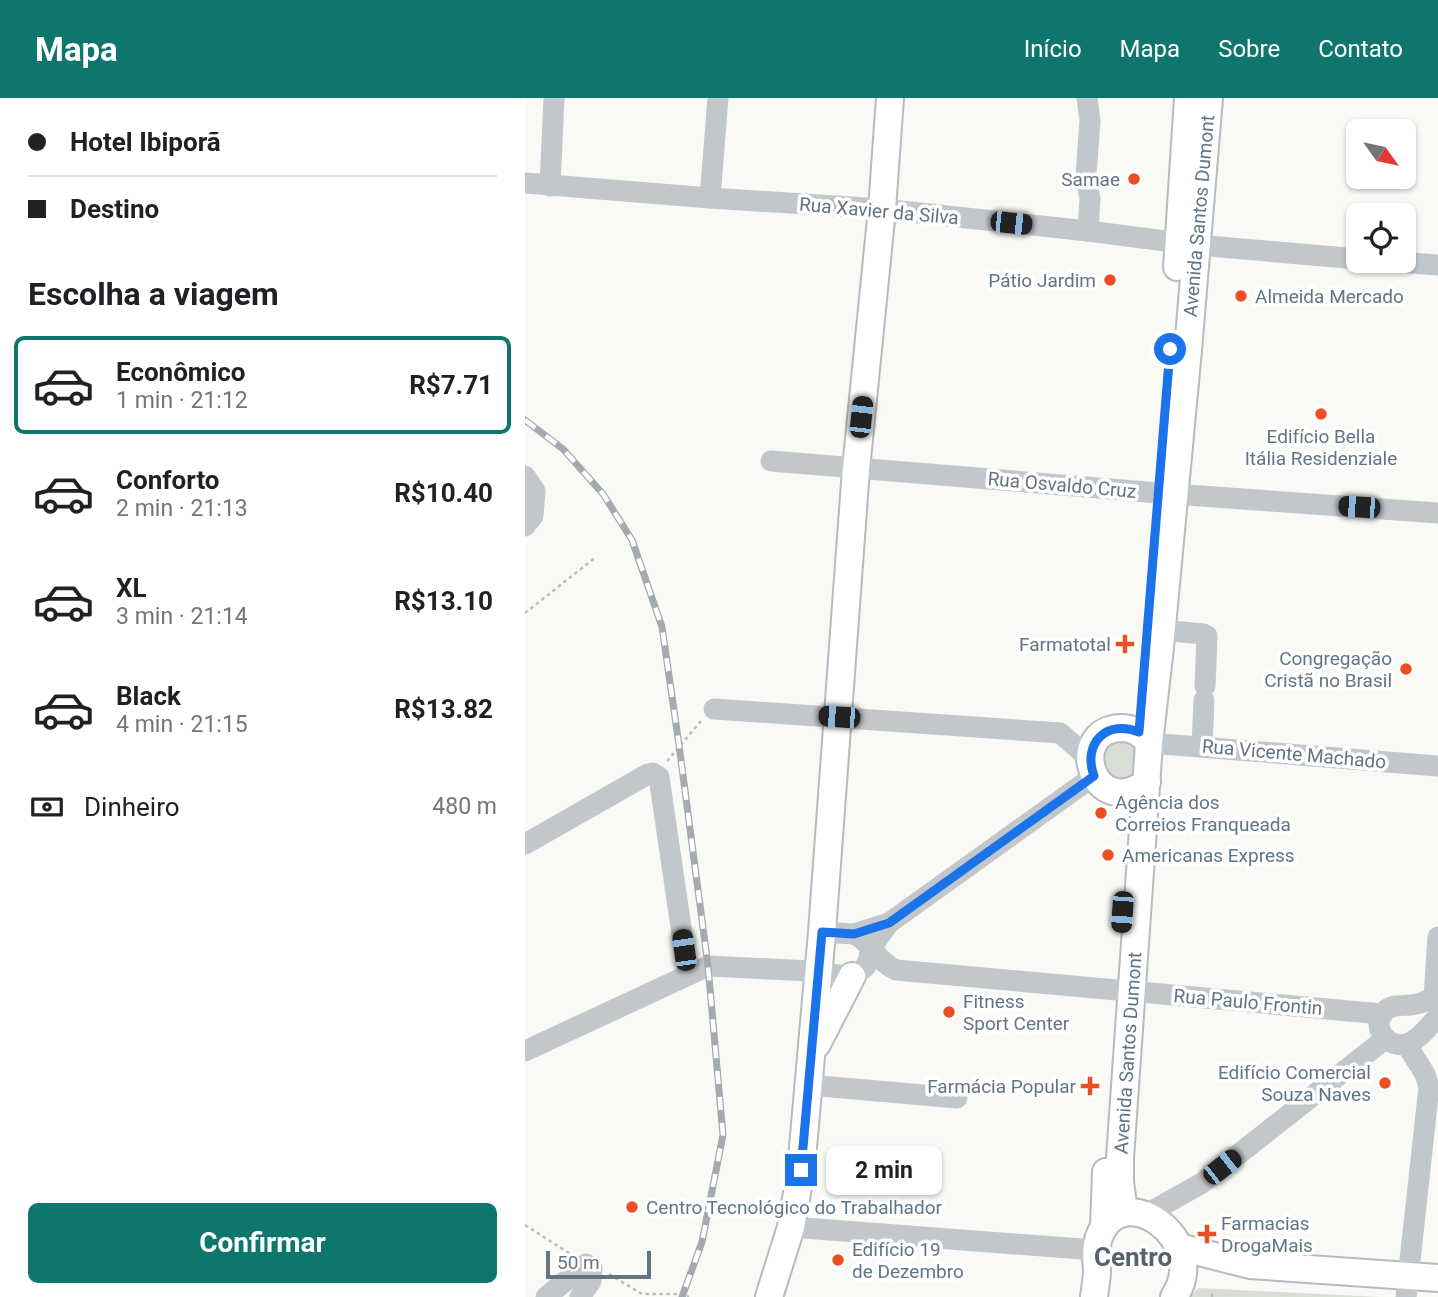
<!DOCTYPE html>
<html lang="pt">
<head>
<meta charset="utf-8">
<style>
  :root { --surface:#fff; --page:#f6f6f6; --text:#202124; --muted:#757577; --line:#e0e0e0; --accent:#0f766e }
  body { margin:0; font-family:Roboto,sans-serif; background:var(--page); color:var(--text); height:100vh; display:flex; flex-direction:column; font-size:26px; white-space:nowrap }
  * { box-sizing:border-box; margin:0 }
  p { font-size:23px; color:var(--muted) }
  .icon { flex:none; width:38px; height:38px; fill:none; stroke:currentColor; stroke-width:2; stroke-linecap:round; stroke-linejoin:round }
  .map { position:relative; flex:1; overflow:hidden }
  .sheet { display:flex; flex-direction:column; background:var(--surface); width:525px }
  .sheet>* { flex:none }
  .hud { display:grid; align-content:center; height:154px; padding:0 28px; background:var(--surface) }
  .needle { width:46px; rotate:123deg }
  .controls { position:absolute; left:821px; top:21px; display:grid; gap:14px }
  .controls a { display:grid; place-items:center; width:70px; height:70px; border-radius:10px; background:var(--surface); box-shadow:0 2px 5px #0004; font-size:35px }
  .scale { position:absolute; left:21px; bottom:18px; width:105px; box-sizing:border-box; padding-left:7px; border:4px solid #627583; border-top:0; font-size:19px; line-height:24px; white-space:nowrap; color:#627583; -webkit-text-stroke:5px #fff; paint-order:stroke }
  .end { position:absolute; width:32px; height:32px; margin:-16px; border:9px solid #1a73e8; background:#fff; box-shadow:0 0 0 4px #fff }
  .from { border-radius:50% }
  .bubble { position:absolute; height:49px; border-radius:10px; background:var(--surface); box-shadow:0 2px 5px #0004; font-size:23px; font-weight:700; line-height:49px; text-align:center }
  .car { position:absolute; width:21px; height:42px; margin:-21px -10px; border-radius:9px; box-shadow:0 0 5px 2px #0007; background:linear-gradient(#222 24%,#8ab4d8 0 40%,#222 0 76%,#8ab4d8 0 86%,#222 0) }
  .hud b { display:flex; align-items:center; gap:24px; height:66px; font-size:26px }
  .hud b+b { border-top:2px solid var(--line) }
  .hud i { width:18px; height:18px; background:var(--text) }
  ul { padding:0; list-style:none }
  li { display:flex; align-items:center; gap:21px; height:98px; margin:0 14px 10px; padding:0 14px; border:4px solid transparent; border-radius:10px }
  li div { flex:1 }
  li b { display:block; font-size:26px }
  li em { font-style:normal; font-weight:700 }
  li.on { border-color:var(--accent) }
  li>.icon { width:63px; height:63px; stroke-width:1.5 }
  h2 { padding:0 28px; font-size:32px; line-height:84px }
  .pay { display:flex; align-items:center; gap:18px; height:77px; padding:0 28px; font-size:26px }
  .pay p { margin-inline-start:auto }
  .cta { display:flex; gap:14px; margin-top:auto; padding:14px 28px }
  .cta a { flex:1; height:80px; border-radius:10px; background:var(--accent); color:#fff; font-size:28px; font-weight:700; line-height:80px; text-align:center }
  header { display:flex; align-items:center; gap:42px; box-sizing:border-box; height:98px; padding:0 35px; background:var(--accent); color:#fff }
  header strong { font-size:33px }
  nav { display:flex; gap:38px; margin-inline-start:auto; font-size:24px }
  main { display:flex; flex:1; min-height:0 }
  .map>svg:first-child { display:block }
  .green { fill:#d9ded5 }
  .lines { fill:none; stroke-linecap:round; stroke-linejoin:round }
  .major-casing { stroke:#b5bbbf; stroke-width:30 }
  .path { stroke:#babec1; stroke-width:2.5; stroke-dasharray:3.5 3.5; stroke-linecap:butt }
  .minor { stroke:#c2c7cb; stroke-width:21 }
  .major { stroke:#fff; stroke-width:26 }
  .rail-casing { stroke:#a3abb1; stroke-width:7 }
  .rail { stroke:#fff; stroke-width:4.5; stroke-dasharray:13; stroke-linecap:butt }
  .route { stroke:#1a73e8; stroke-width:9 }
  .poi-dot { fill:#ed4d22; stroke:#fff; stroke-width:2.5 }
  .labels { text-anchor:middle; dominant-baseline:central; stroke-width:7; stroke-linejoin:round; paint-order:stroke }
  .poi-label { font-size:19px; fill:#627583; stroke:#fff; text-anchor:start }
  .street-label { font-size:19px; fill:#627583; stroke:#fff }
  .district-label { font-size:26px; font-weight:bold; fill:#55636e; stroke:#fff }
</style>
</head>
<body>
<header>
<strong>Mapa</strong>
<nav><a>Início</a><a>Mapa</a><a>Sobre</a><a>Contato</a></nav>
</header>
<main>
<section class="sheet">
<div class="hud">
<b><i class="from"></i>Hotel Ibiporã</b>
<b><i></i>Destino</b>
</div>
<h2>Escolha a viagem</h2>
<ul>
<li class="on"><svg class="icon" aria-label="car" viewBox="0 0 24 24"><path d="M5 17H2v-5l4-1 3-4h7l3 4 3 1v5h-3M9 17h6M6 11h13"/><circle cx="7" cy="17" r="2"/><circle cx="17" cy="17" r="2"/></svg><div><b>Econômico</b><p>1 min · 21:12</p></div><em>R$7.71</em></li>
<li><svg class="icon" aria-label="car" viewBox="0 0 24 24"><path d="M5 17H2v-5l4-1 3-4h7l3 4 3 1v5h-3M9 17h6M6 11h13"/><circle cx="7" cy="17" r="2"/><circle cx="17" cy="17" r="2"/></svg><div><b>Conforto</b><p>2 min · 21:13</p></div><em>R$10.40</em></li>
<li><svg class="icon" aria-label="car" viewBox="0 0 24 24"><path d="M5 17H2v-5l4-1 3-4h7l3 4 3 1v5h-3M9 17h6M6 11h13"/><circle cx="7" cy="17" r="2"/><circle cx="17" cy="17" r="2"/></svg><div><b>XL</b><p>3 min · 21:14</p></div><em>R$13.10</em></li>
<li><svg class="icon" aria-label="car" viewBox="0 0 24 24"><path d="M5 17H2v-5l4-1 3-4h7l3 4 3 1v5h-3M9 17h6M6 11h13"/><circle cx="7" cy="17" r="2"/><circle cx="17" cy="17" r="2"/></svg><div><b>Black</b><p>4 min · 21:15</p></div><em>R$13.82</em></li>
</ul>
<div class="pay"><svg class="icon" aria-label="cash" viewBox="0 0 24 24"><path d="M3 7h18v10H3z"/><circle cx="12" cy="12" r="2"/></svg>Dinheiro<p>480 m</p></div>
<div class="cta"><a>Confirmar</a></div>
</section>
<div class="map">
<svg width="913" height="1199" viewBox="0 0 913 1199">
  <rect width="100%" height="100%" fill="#f9f9f6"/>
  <g class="green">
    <path d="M 587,638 L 614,648 L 611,677 L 590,684 L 571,655 Z"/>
    <path d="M 674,1190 L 854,1199 L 663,1199 Z"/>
  </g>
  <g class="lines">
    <g class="major-casing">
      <g id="major">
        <path d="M 652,169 L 663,0"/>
        <path d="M 622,684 C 568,725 540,632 596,630 C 608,630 618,636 624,645"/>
        <path d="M 292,946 L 327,878"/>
        <path d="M 599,1114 L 595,1084 L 595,1060 L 624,645 L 635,549 L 663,252 L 684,0"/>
        <path d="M 579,1129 L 581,1074"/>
        <path d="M 654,1149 L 725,1167 L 913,1180"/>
        <path d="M 244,1199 L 266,1129 L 276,1072 L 297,834 L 331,371 L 357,111 L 365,0"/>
        <path d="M 569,1199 C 570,1190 572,1181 572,1172 C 571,1160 570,1150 574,1139 C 596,1078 687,1142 649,1199"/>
      </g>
    </g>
    <g class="path">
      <path d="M 0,515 L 71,459"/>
      <path d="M 142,663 L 176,623"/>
      <path d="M 0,1127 L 47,1157"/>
      <path d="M 84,1176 L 117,1196 L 158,1196 L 164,1199"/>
      <path d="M 687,1199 L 687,1195"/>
    </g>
    <g class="minor">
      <path d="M 562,0 L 565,23 L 561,77 L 565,101 L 563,133"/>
      <path d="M 0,85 L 185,100 L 357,111 L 563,133 L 672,147 L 833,161"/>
      <path d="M 25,88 L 29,0"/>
      <path d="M 185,100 L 193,0"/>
      <path d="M 859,163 L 913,167"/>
      <path d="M 246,363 L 634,395 L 913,415"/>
      <path d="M 0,378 L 10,393 L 8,418 L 0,428"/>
      <path d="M 637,532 L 678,536 L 682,538 L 680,588"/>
      <path d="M 189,611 L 535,635 L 565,661"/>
      <path d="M 624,645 L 913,668"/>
      <path d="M 677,648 L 679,602"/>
      <path d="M 0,746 L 123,676 L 128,675 L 134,679 L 163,877"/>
      <path d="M 297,834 L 329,836 L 364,825 L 569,678"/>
      <path d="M 329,836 C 346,843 351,863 371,872 L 857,916"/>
      <path d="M 913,898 C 904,902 896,906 886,907 C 877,908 867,906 860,913 C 844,928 863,953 884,945 C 896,940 903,928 913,919"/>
      <path d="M 909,900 L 913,839"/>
      <path d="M 881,946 L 900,976 L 904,989 L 881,1199"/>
      <path d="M 0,953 L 183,868 L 286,873 L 320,878 L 332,876 L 341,868 L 344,860 L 345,851 L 364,825"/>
      <path d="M 284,987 L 432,1000"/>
      <path d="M 620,1117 L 677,1085 L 860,941"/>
      <path d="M 266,1129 L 570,1152"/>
      <path d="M 21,1199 L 61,1166 L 67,1171 L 66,1183 L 55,1199"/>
    </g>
    <use href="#major" class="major"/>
    <g class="rail-casing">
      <path id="rail" d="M 0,322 L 38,351 L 78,396 L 107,442 L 137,529 L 154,647 L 183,868 L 198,1037 L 177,1144 L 157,1199"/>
    </g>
    <use href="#rail" class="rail"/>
  </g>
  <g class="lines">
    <path class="route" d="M 276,1072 L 297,834 L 329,836 L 364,825 L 569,678 C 557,645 582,621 614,634 L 645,251"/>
  </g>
  <g class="poi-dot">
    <circle cx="609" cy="81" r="7"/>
    <circle cx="585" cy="182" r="7"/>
    <circle cx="716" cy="198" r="7"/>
    <circle cx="796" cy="316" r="7"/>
    <path d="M596.5 535.5h7v7h7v7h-7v7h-7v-7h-7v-7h7z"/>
    <circle cx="881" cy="571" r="7"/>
    <circle cx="576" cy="715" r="7"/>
    <circle cx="583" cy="757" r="7"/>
    <circle cx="424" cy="914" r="7"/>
    <circle cx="860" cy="985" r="7"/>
    <path d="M561.5 977.5h7v7h7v7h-7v7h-7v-7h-7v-7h7z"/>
    <circle cx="107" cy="1109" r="7"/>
    <path d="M678.5 1125.5h7v7h7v7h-7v7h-7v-7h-7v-7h7z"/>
    <circle cx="313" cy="1162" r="7"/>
  </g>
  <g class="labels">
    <g class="poi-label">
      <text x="595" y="81" text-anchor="end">Samae</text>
      <text x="571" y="182" text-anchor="end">Pátio Jardim</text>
      <text x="730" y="198">Almeida Mercado</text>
      <text x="796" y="338" text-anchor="middle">Edifício Bella<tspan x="796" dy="22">Itália Residenziale</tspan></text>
      <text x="586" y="546" text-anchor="end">Farmatotal</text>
      <text x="867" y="560" text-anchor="end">Congregação<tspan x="867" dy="22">Cristã no Brasil</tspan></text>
      <text x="590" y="704">Agência dos<tspan x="590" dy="22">Correios Franqueada</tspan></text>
      <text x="597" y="757">Americanas Express</text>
      <text x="438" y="903">Fitness<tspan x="438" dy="22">Sport Center</tspan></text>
      <text x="846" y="974" text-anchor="end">Edifício Comercial<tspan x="846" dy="22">Souza Naves</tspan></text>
      <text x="551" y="988" text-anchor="end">Farmácia Popular</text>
      <text x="121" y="1109">Centro Tecnológico do Trabalhador</text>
      <text x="696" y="1125">Farmacias<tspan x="696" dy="22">DrogaMais</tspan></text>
      <text x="327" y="1151">Edifício 19<tspan x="327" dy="22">de Dezembro</tspan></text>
    </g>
    <g class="street-label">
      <text transform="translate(354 113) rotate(5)">Rua Xavier da Silva</text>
      <text transform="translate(674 118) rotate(-85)">Avenida Santos Dumont</text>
      <text transform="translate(537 387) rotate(5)">Rua Osvaldo Cruz</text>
      <text transform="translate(769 656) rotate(5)">Rua Vicente Machado</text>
      <text transform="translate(723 904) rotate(5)">Rua Paulo Frontin</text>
      <text transform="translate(603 955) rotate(-86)">Avenida Santos Dumont</text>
    </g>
    <g class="district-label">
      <text x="608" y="1159">Centro</text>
    </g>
  </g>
</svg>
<div class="controls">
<a><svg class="needle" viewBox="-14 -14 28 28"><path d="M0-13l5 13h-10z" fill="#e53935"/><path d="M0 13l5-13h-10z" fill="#757577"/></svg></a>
<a><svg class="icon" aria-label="locate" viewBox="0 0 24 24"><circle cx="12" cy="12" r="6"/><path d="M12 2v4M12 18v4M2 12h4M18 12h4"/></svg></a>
</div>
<div class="scale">50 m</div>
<i class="end from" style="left:645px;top:251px"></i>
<i class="end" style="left:276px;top:1072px"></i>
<div class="bubble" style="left:301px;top:1048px;width:116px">2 min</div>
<i class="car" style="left:486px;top:125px;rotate:96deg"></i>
<i class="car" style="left:336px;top:319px;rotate:6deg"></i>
<i class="car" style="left:834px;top:409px;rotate:274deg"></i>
<i class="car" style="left:314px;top:619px;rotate:274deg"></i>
<i class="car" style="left:597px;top:814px;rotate:184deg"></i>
<i class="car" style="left:159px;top:852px;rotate:352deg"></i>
<i class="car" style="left:697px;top:1069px;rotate:52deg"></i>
</div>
</main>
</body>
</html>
